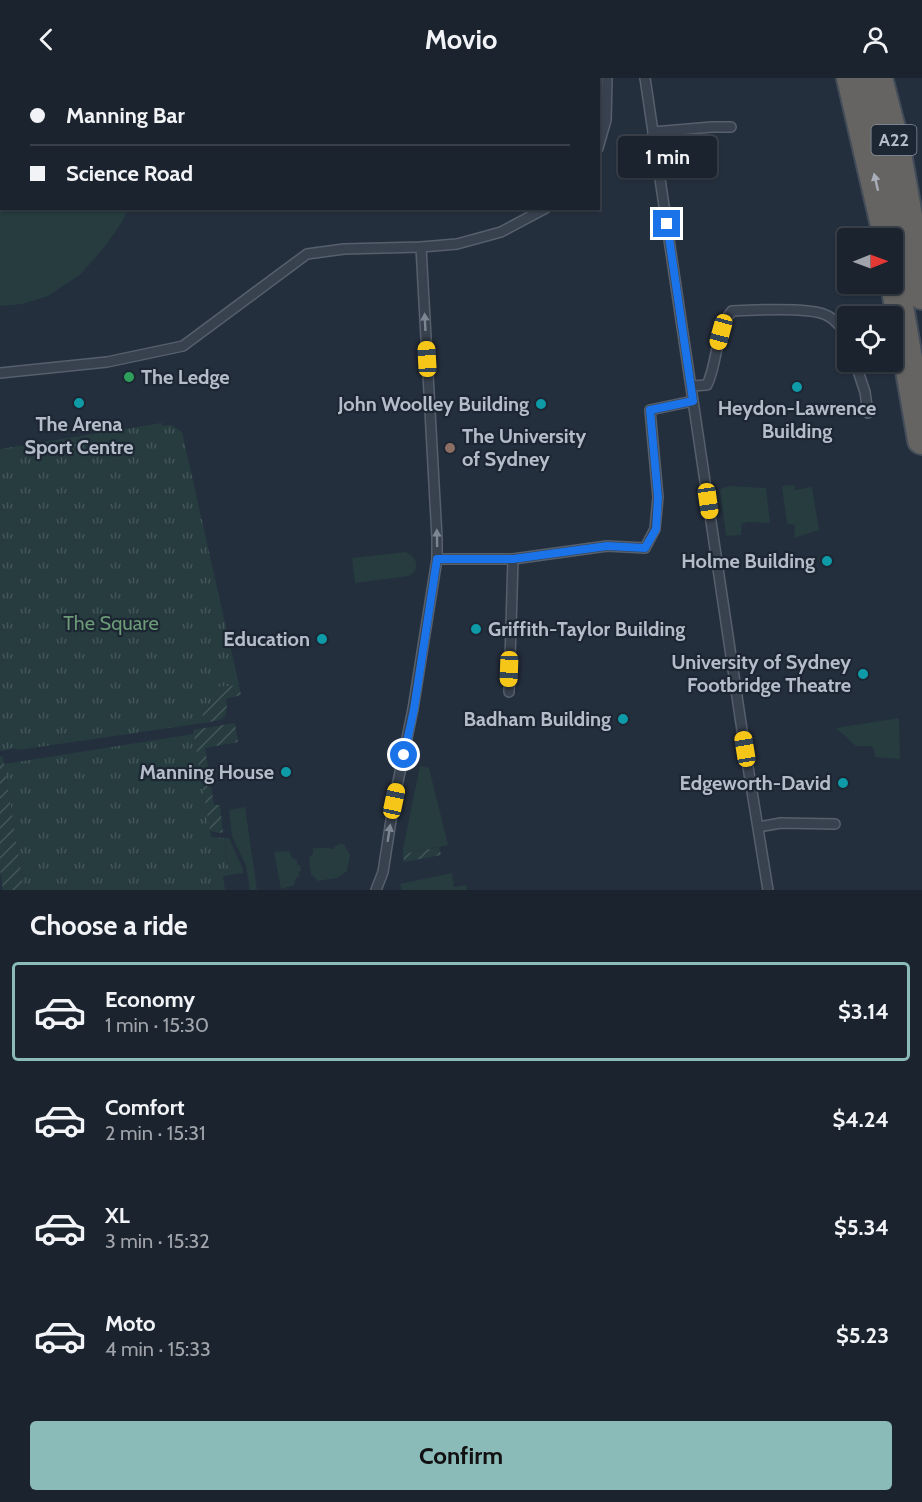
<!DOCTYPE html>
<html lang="en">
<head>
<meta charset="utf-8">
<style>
  :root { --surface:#1b232e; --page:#282f3a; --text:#f1f3f6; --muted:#a0a4aa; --line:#39404a; --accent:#8bbbb9 }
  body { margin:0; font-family:Cabin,sans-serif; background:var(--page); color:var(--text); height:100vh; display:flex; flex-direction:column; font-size:22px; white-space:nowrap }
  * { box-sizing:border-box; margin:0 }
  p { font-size:20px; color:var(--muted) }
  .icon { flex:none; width:33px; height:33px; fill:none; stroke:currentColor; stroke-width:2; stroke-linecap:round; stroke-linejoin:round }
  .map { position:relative; height:812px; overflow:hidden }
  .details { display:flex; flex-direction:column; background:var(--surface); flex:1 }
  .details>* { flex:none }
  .banner { position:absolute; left:0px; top:0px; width:600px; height:132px; box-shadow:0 2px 4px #0004,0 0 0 2px var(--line); display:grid; align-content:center; height:132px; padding:0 30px; background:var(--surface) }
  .needle { width:39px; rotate:89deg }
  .buttons { position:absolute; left:837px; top:150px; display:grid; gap:12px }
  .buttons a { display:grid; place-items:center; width:66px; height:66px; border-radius:6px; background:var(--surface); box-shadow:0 2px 4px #0004,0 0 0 2px var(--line); font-size:30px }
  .end { position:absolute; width:27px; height:27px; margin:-14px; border:8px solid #1a73e8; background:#fff; box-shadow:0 0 0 3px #fff }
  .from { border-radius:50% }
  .bubble { position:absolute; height:42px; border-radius:6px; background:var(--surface); box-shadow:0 2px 4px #0004,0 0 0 2px var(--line); font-size:20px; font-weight:700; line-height:42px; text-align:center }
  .car { position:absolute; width:18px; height:36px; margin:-18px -9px; border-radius:8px; box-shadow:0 0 4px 2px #0007; background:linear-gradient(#f5c518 24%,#345 0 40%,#f5c518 0 76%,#345 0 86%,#f5c518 0) }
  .banner b { display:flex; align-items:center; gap:21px; height:57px; font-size:22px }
  .banner b+b { border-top:2px solid var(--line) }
  .banner i { width:15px; height:15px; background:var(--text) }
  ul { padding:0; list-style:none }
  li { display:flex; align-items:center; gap:18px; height:99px; margin:0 12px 9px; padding:0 18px; border:3px solid transparent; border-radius:6px }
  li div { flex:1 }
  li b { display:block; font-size:22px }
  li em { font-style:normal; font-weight:700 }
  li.current { border-color:var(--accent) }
  li>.icon { width:54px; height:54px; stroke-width:1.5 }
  h2 { padding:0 30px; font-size:27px; line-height:72px }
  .cta { display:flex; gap:12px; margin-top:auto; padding:12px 30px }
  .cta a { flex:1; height:69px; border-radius:6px; background:var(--accent); color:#111; font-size:24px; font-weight:700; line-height:69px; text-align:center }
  header { display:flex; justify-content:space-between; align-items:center; height:78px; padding:0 30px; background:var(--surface); font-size:27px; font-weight:700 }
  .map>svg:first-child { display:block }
  .grass { fill:#263c3f }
  .park { fill:url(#park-tufts) }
  .garden { fill:url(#garden-furrows) }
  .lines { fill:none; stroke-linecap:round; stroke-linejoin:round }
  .service-casing { stroke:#565f6c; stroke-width:12 }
  .trunk-casing { stroke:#434c59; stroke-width:32 }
  .service { stroke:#38414e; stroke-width:9 }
  .trunk { stroke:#656462; stroke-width:28 }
  .oneway { fill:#a8afba }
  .oneway2 { fill:#7c8592 }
  .route { stroke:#1a73e8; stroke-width:8 }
  .leisure-dot { fill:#2e9e5b; stroke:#1d2633; stroke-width:2 }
  .culture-dot { fill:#0f9aa8; stroke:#1d2633; stroke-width:2 }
  .education-dot { fill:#8d6e63; stroke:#1d2633; stroke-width:2 }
  .labels { text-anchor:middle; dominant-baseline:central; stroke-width:4.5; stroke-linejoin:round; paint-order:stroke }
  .shield { fill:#1d2633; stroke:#878f9c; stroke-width:1.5 }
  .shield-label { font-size:18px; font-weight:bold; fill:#b4bcc9 }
  .poi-label { font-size:20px; font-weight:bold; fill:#b4bcc9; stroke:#1d2633; text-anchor:end }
  .park-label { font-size:20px; fill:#6b9a76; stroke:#1d2633 }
</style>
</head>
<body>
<header><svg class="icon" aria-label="back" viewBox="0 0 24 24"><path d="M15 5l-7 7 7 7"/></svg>Movio<svg class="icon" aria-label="person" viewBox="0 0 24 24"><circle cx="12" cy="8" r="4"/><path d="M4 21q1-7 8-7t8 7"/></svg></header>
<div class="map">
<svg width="922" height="812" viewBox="0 0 922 812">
  <defs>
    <pattern id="park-tufts" width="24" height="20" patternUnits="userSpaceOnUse" patternTransform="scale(1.5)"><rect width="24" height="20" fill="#263c3f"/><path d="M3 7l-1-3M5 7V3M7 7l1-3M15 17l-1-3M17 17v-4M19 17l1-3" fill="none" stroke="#435659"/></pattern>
    <pattern id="garden-furrows" width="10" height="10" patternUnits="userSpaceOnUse" patternTransform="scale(1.5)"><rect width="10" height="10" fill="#263c3f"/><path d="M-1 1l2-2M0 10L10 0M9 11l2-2" fill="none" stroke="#435659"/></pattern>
  </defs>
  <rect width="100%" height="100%" fill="#242f3e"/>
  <g class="grass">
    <path d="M 0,0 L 170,0 L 170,2 L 2,2 L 2,130 L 128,131 L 122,144 L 106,167 L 81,196 L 48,218 L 22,226 L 0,228 Z"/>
    <path d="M 229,0 L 589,0 L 589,1 L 229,2 Z"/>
    <path d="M 794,407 L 795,412 L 812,409 L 819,452 L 794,460 L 795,447 L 787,446 L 782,408 Z"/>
    <path d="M 730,408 L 766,410 L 770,445 L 746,444 L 746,445 L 742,445 L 741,457 L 726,458 L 720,411 Z"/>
    <path d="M 405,474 C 417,478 421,491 409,498 L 355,505 L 352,480 Z"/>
    <path d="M 899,640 L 900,681 L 875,679 L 874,671 L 871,668 L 856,668 L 836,650 Z"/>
    <path d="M 420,688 L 429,690 L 448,767 L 403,776 L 403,771 Z"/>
    <path d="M 245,729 L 257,812 L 250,812 L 246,788 L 232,758 L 229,732 Z"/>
    <path d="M 224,760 L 229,760 L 243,791 L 243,795 L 229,797 Z"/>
    <path d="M 339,766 L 344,766 L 350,777 L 347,793 L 337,800 L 317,803 L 316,800 L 311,797 L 309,780 L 313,775 L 313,770 C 320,771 325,769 332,771 Z"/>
    <path d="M 290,773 C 290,778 292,781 297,782 L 297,787 L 300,787 L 301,793 L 299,794 L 299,798 L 296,800 L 294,807 L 281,811 L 274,774 Z"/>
    <path d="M 452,795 L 454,809 L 466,807 L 467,812 L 402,812 L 400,806 Z"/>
  </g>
  <g class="park">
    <path d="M 162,345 L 162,348 L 171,347 L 182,354 L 239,607 L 217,609 L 212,627 L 202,632 L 203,645 L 18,672 L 14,670 L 2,673 L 0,672 L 0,371 Z"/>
    <path d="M 194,656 L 211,759 L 224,760 L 229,797 L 223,798 L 225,812 L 24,812 L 4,686 Z"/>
  </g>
  <g class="garden">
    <path d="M 239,607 L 241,617 L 226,621 C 229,643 222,642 203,645 L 202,632 L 212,627 L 214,615 L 217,609 Z"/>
    <path d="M 235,645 L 238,664 L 205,670 L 214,727 L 220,727 L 223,755 L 210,753 L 193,652 Z"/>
    <path d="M 0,678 L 3,679 L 24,812 L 3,812 L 0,792 Z"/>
    <path d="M 439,769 L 441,777 L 404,784 L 403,776 Z"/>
  </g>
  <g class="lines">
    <g class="service-casing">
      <g id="service">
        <path d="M 645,0 L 742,652 L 768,812"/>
        <path d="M 653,54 L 712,49 L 731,49"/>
        <path d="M 598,70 L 606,42 L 607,0"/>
        <path d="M 855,284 L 865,314 L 868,335"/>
        <path d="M 0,295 L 107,284 L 183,268 L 307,176 L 344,171 L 421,169 L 457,166 L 501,154 L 546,130"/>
        <path d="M 691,308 L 707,307 C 718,284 715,253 732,233 C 751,232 810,229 826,237 C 835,241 844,252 848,261"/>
        <path d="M 437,481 L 513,481 L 607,468 L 645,470 L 655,451 L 658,419 L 650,332 L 693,323"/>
        <path d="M 509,614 L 513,481"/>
        <path d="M 758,749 L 781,745 L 835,746"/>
        <path d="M 376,812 L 383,794 L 394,723 L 413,631 L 437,481 L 437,460 L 421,169"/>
      </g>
    </g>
    <g class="trunk-casing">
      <g id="trunk">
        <path d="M 851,0 L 888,160"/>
        <path d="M 878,0 L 896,70 L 922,217"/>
        <path d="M 892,188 L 922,362"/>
      </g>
    </g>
    <use href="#service" class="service"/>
    <use href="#trunk" class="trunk"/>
  </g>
  <defs><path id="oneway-solid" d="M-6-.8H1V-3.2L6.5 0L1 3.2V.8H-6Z" transform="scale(1.5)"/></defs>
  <use class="oneway" href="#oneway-solid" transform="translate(876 104) rotate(-103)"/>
  <g class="oneway2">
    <use href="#oneway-solid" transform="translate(425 244) rotate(-93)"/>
    <use href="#oneway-solid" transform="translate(437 460) rotate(-91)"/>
    <use href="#oneway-solid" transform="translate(389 755) rotate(-81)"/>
  </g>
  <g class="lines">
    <path class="route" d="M 404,677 L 414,631 L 437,481 L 513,481 L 607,468 L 645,470 L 656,451 L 658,419 L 650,332 L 693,323 L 667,146"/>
  </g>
  <circle class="leisure-dot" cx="129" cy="299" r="6"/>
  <g class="culture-dot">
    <circle cx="797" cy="309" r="6"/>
    <circle cx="79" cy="325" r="6"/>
    <circle cx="541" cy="326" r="6"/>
    <circle cx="827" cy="483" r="6"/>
    <circle cx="476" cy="551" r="6"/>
    <circle cx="322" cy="561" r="6"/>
    <circle cx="863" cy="596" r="6"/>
    <circle cx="623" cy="641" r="6"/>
    <circle cx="286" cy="694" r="6"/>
    <circle cx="843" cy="705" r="6"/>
  </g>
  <circle class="education-dot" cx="450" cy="370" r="6"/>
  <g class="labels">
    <rect class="shield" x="871.5" y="47" width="45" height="30" rx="4.5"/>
    <g class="shield-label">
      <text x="894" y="62">A22</text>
    </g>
    <g class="poi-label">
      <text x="141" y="299" text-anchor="start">The Ledge</text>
      <text x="529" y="326">John Woolley Building</text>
      <text x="797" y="330" text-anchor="middle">Heydon-Lawrence<tspan x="797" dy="23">Building</tspan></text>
      <text x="79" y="346" text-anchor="middle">The Arena<tspan x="79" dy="23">Sport Centre</tspan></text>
      <text x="462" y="358" text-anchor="start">The University<tspan x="462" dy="23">of Sydney</tspan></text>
      <text x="815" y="483">Holme Building</text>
      <text x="488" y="551" text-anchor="start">Griffith-Taylor Building</text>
      <text x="310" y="561">Education</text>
      <text x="851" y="584">University of Sydney<tspan x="851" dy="23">Footbridge Theatre</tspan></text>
      <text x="611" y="641">Badham Building</text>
      <text x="274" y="694">Manning House</text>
      <text x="831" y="705">Edgeworth-David</text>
    </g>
    <g class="park-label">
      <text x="111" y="545">The Square</text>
    </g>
  </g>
</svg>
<div class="buttons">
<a><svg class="needle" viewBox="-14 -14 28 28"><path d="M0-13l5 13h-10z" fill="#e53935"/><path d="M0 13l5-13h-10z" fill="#a0a4aa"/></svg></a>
<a><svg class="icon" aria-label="locate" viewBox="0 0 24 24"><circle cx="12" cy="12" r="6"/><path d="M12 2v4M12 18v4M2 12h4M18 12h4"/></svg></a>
</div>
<i class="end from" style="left:404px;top:677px"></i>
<i class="end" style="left:667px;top:146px"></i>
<div class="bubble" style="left:618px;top:58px;width:99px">1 min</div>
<i class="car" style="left:721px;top:254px;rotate:195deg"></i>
<i class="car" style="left:427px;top:281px;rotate:357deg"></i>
<i class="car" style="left:708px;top:423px;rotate:172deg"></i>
<i class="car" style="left:509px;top:591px;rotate:182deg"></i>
<i class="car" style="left:745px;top:671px;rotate:351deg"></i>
<i class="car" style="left:394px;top:723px;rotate:12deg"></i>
<div class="banner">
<b><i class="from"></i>Manning Bar</b>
<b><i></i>Science Road</b>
</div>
</div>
<section class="details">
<h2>Choose a ride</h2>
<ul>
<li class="current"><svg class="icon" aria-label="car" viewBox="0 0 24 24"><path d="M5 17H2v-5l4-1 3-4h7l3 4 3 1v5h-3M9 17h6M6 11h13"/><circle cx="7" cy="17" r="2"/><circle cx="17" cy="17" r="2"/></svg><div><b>Economy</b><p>1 min · 15:30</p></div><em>$3.14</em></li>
<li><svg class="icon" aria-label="car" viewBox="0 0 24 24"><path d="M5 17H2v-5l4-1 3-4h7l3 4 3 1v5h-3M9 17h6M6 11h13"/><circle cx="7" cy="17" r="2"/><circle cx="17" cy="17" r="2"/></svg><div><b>Comfort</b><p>2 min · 15:31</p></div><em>$4.24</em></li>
<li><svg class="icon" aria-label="car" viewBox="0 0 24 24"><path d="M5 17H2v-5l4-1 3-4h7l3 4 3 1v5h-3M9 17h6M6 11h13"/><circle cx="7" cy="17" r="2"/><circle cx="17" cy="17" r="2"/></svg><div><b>XL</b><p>3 min · 15:32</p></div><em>$5.34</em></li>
<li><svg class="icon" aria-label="car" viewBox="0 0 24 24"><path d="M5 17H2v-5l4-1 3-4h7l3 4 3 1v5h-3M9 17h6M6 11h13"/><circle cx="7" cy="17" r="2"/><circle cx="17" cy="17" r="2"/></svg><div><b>Moto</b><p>4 min · 15:33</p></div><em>$5.23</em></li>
</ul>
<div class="cta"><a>Confirm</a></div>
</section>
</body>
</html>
